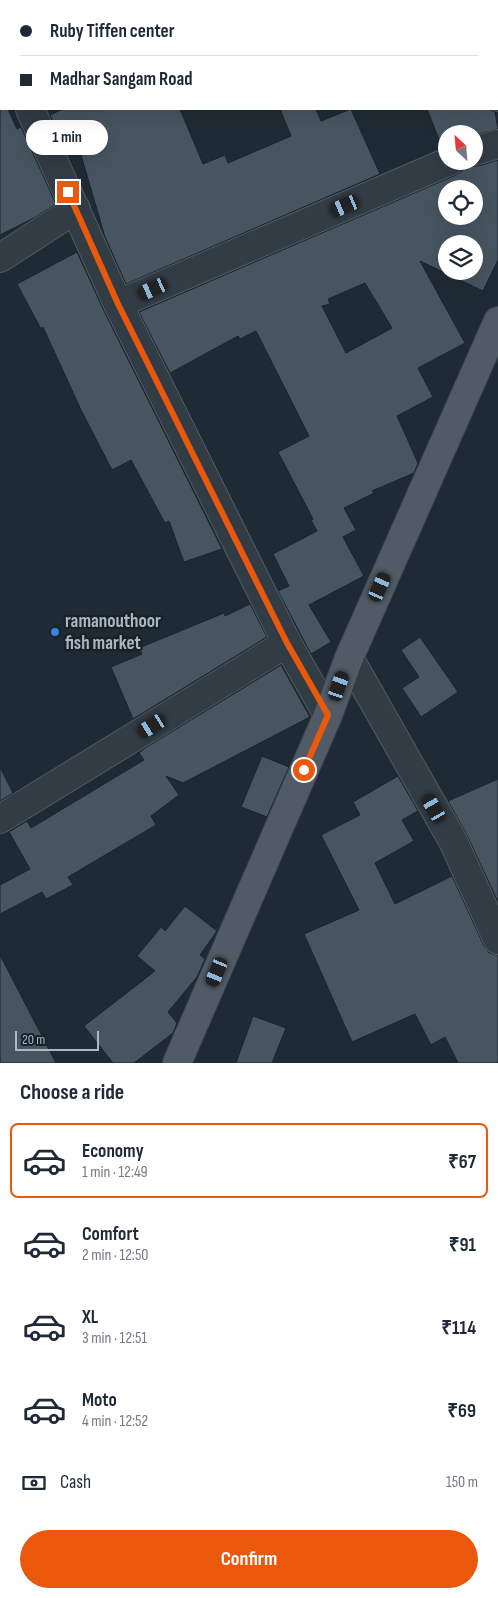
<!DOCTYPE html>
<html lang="en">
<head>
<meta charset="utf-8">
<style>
  :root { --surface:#fff; --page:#f6f6f7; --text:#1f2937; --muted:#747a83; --line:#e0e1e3; --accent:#ea580c }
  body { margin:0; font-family:"Sofia Sans Condensed",sans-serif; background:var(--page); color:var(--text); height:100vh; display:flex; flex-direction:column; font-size:19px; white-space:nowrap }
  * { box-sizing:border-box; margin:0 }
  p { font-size:16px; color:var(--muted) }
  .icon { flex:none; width:28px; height:28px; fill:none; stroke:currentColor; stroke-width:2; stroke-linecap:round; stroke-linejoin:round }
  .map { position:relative; height:1063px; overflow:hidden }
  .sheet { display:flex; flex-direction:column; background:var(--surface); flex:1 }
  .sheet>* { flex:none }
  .top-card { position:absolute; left:0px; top:0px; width:499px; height:110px; box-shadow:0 5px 20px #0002; display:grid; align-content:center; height:110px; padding:0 20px; background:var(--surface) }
  .needle { width:32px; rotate:334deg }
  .controls { position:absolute; left:438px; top:125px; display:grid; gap:10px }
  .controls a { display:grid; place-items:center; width:45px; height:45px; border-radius:50%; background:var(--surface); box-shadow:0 5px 20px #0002; font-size:25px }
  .scale { position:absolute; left:15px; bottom:12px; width:84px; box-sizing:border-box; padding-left:5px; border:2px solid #acb7c2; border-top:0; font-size:14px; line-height:18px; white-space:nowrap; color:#acb7c2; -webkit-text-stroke:4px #182129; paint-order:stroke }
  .end { position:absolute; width:22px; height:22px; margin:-11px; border:6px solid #ea580c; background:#fff; box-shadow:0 0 0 2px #fff }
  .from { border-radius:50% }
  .bubble { position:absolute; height:35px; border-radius:18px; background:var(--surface); box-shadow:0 5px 20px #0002; font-size:16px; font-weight:700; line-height:35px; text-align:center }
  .car { position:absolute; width:15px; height:30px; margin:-15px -8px; border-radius:6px; box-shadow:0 0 4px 1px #0007; background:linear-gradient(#222 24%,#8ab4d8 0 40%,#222 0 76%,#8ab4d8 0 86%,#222 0) }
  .top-card b { display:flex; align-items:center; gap:18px; height:48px; font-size:19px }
  .top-card b+b { border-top:1px solid var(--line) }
  .top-card i { width:12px; height:12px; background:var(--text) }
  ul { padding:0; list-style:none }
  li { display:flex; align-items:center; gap:15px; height:75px; margin:0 10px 8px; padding:0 10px; border:2px solid transparent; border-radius:8px }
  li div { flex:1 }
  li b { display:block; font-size:19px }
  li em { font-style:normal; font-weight:700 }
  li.on { border-color:var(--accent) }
  li>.icon { width:45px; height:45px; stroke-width:1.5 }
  h2 { padding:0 20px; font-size:22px; line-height:60px }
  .pay { display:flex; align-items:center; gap:12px; height:55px; padding:0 20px; font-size:19px }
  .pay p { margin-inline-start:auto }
  .primary-button { display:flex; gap:10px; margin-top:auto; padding:10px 20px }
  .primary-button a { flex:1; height:58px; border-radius:30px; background:var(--accent); color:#fff; font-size:20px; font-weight:700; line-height:58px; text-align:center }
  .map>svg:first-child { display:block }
  .building { fill:#475560; stroke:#1a232b; fill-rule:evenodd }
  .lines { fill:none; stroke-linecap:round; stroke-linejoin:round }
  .minor-casing { stroke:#505a63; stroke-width:30 }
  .primary-casing { stroke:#3c454e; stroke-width:30 }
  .minor { stroke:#323c45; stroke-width:28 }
  .primary { stroke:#505b65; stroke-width:28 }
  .route { stroke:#ea580c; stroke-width:6 }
  .shop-dot { fill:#3f7fe0; stroke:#182129; stroke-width:2 }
  .labels { text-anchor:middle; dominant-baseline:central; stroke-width:4.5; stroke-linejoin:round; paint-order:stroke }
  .poi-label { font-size:19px; font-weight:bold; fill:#acb7c2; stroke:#182129; text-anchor:start }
</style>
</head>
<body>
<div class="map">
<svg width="498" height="1063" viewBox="0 0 498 1063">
  <rect width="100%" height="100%" fill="#1f2b34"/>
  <g class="building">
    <path d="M 0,91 L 1,109 L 8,109 L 17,129 L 21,127 L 56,204 L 34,218 L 0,235 Z"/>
    <path d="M 63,109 L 180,109 L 203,164 L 225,155 L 228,163 L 291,136 L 280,109 L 316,109 L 321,121 L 351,109 L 380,174 L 126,284 L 105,237 L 76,138 L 62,143 L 50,115 Z"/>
    <path d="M 427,109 L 488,109 L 495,112 L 498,129 L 474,135 L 446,134 L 446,146 L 442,147 Z"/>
    <path d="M 498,160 L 498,260 L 483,291 L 420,261 L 465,343 L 418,368 L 433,397 L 397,416 L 418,463 L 414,473 L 372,491 L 374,493 L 344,508 L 356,530 L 343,537 L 364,576 L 309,605 L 331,642 L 311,654 L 278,591 L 289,586 L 273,554 L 317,531 L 311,520 L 313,519 L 278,452 L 309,436 L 256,331 L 240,339 L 238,336 L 170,373 L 139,312 L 456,175 L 462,171 L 465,164 L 471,166 L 478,166 ZM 446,189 L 474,189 L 474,216 L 446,216 ZM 446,244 L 474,244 L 474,271 L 446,271 ZM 365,283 L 392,328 L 346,353 L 322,306 L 330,304 L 328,299 Z"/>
    <path d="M 77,252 L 104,311 L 222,549 L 184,562 L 169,521 L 165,523 L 131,460 L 112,470 L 81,410 L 43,327 L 41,329 L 17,284 Z"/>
    <path d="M 250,604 L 267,637 L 133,719 L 111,667 L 142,654 L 139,648 L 224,613 L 225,616 Z"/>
    <path d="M 420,637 L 458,692 L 421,717 L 402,688 L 419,677 L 401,650 Z"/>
    <path d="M 281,665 L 310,717 L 183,783 L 166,776 L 179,795 L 151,816 L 156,825 L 68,877 L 73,885 L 46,899 L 42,892 L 0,914 L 0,885 L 30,869 L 9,832 L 27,821 L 31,828 L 144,760 L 139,753 L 145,748 Z"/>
    <path d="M 262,756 L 289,767 L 267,817 L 241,807 Z"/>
    <path d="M 0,767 L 13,793 L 0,801 Z"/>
    <path d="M 398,776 L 418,811 L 402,820 L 414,841 L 375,863 L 395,904 L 452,876 L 484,946 L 489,953 L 498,955 L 498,1063 L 458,1063 L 445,1037 L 431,1045 L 415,1014 L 352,1042 L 304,934 L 359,910 L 321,835 L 360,815 L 353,802 Z"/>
    <path d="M 498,779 L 498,902 L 467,835 L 448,801 Z"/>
    <path d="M 185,906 L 217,931 L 200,955 L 205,959 L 197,977 L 168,1012 L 177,1023 L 173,1033 L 134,1063 L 113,1063 L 84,1026 L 155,971 L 137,956 L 161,927 L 165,931 Z"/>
    <path d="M 0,955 L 56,1063 L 0,1063 Z"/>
    <path d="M 253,1016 L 286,1028 L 272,1063 L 236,1063 Z"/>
  </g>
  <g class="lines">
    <g class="minor-casing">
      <g id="minor">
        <path d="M 466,0 L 466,1"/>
        <path d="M 0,43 L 1,46"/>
        <path d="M 498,96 L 498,97"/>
        <path d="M 30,109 L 118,304 L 287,643 L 328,715"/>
        <path d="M 474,151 L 498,144"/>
        <path d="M 0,258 L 76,209"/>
        <path d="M 118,304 L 450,161"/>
        <path d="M 349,658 L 453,841 L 498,940"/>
        <path d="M 0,819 L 287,643"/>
      </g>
    </g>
    <g class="primary-casing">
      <path id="primary" d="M 177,1063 L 328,715 L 349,658 L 498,321"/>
    </g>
    <use href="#minor" class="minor"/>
    <use href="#primary" class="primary"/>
  </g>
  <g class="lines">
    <path class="route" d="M 68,192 L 118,304 L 154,376 L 287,643 L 328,715 L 304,770"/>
  </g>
  <circle class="shop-dot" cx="55" cy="632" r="5"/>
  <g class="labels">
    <g class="poi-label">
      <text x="65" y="621">ramanouthoor<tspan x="65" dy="22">fish market</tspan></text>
    </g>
  </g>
</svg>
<div class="controls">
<a><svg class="needle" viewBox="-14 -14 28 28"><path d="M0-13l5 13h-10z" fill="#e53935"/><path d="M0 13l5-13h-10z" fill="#747a83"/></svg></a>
<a><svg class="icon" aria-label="locate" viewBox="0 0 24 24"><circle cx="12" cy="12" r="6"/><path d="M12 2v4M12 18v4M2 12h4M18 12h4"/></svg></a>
<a><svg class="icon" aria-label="layers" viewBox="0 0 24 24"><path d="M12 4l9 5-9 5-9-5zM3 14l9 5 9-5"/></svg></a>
</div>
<div class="scale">20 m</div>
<i class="end from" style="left:304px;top:770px"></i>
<i class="end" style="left:68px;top:192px"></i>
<div class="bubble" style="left:26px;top:120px;width:82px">1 min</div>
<i class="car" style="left:345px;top:206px;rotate:247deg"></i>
<i class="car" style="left:153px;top:289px;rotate:246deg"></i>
<i class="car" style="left:380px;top:587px;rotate:24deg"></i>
<i class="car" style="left:339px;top:686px;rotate:19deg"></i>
<i class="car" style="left:152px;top:726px;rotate:238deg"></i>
<i class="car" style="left:434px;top:808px;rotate:330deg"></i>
<i class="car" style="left:217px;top:972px;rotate:203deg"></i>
<div class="top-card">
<b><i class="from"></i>Ruby Tiffen center</b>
<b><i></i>Madhar Sangam Road</b>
</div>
</div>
<section class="sheet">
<h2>Choose a ride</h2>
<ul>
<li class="on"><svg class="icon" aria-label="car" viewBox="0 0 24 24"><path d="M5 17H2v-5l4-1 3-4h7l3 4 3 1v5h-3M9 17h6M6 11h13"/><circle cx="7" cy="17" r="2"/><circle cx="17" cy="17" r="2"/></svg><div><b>Economy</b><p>1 min · 12:49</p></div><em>₹67</em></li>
<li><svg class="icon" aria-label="car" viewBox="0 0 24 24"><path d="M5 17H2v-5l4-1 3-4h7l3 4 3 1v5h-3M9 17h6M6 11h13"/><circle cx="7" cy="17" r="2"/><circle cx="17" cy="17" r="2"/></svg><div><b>Comfort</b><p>2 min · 12:50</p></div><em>₹91</em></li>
<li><svg class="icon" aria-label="car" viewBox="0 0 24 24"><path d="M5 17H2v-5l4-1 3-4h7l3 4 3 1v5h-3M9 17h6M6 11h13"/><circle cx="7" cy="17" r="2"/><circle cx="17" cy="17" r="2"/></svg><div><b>XL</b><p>3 min · 12:51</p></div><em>₹114</em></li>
<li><svg class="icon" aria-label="car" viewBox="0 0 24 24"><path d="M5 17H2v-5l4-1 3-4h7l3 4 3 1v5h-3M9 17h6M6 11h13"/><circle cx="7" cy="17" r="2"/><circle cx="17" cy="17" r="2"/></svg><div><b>Moto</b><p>4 min · 12:52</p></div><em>₹69</em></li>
</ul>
<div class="pay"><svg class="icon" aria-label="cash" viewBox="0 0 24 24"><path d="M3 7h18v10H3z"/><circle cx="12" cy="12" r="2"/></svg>Cash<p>150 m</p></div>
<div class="primary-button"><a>Confirm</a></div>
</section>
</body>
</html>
